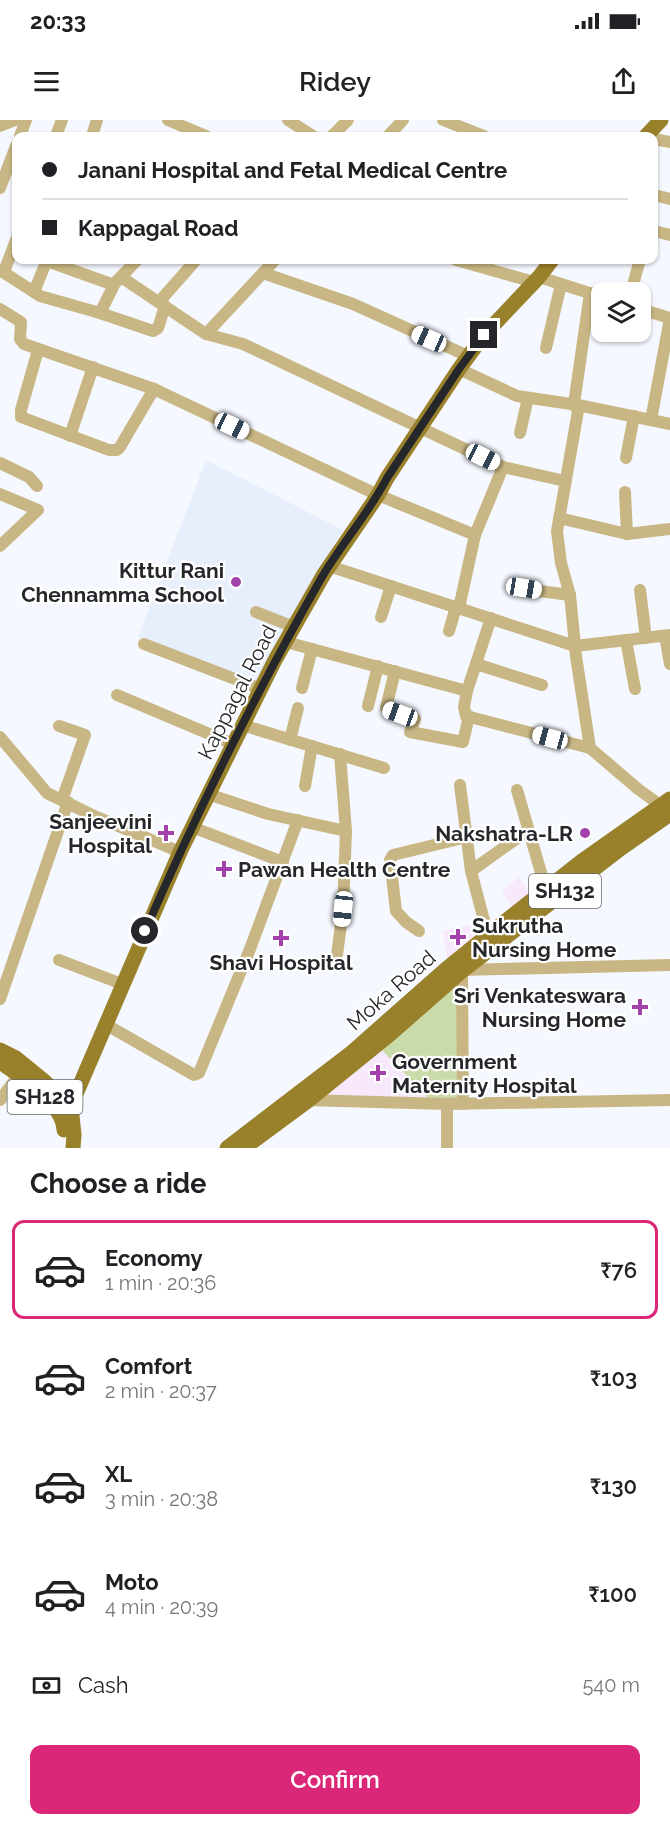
<!DOCTYPE html>
<html lang="en">
<head>
<meta charset="utf-8">
<style>
  :root { --surface:#fff; --page:#f6f6f6; --text:#202124; --muted:#757577; --line:#e0e0e0; --accent:#db2777 }
  body { margin:0; font-family:Raleway,sans-serif; background:var(--page); color:var(--text); height:100vh; display:flex; flex-direction:column; font-size:22px; white-space:nowrap }
  * { box-sizing:border-box; margin:0 }
  p { font-size:20px; color:var(--muted) }
  .icon { flex:none; width:33px; height:33px; fill:none; stroke:currentColor; stroke-width:2; stroke-linecap:round; stroke-linejoin:round }
  .map { position:relative; height:1028px; overflow:hidden }
  .panel { display:flex; flex-direction:column; background:var(--surface); flex:1 }
  .panel>* { flex:none }
  .banner { position:absolute; left:12px; top:12px; width:646px; height:132px; border-radius:12px; box-shadow:0 2px 4px #0004; display:grid; align-content:center; height:132px; padding:0 30px; background:var(--surface) }
  .controls { position:absolute; left:591px; top:162px; display:grid; gap:12px }
  .controls a { display:grid; place-items:center; width:60px; height:60px; border-radius:12px; background:var(--surface); box-shadow:0 2px 4px #0004; font-size:30px }
  .end { position:absolute; width:27px; height:27px; margin:-14px; border:8px solid #25272b; background:#fff; box-shadow:0 0 0 3px #fff }
  .from { border-radius:50% }
  .car { position:absolute; width:18px; height:36px; margin:-18px -9px; border-radius:8px; box-shadow:0 0 4px 2px #0007; background:linear-gradient(#fff 24%,#345 0 40%,#fff 0 76%,#345 0 86%,#fff 0) }
  .banner b { display:flex; align-items:center; gap:21px; height:57px; font-size:22px }
  .banner b+b { border-top:2px solid var(--line) }
  .banner i { width:15px; height:15px; background:var(--text) }
  ul { padding:0; list-style:none }
  li { display:flex; align-items:center; gap:18px; height:99px; margin:0 12px 9px; padding:0 18px; border:3px solid transparent; border-radius:12px }
  li div { flex:1 }
  li b { display:block; font-size:22px }
  li em { font-style:normal; font-weight:600 }
  li.current { border-color:var(--accent) }
  li>.icon { width:54px; height:54px; stroke-width:1.5 }
  h2 { padding:0 30px; font-size:27px; line-height:72px }
  .pay { display:flex; align-items:center; gap:15px; height:66px; padding:0 30px; font-size:22px }
  .pay p { margin-inline-start:auto }
  .cta { display:flex; gap:12px; margin-top:auto; padding:12px 30px }
  .cta a { flex:1; height:69px; border-radius:12px; background:var(--accent); color:#fff; font-size:24px; font-weight:600; line-height:69px; text-align:center }
  .status { display:flex; justify-content:space-between; align-items:center; height:42px; padding:0 30px; background:var(--surface); direction:ltr }
  .status svg { height:16px; fill:currentColor }
  header { display:flex; justify-content:space-between; align-items:center; height:78px; padding:0 30px; background:var(--surface); font-size:27px; font-weight:600 }
  .map>svg:first-child { display:block }
  .built { fill:#e8effc }
  .medical { fill:#f7e8fb }
  .green { fill:#c8dba8 }
  .lines { fill:none; stroke-linecap:round; stroke-linejoin:round }
  .minor { stroke:#c8b784; stroke-width:12 }
  .major { stroke:#99802a; stroke-width:15 }
  .route { stroke:#25272b; stroke-width:8 }
  .poi-dot { fill:#a242aa; stroke:#fff; stroke-width:2 }
  .labels { text-anchor:middle; dominant-baseline:central; stroke-width:4.5; stroke-linejoin:round; paint-order:stroke }
  .shield { fill:#fff; stroke:#66686b; stroke-width:1.5 }
  .shield-label { font-size:20px; font-weight:bold; fill:#25272b }
  .poi-label { font-size:21px; font-weight:bold; fill:#25272b; stroke:#fff; text-anchor:end }
  .street-label { font-size:21px; fill:#25272b; stroke:#fff }
</style>
</head>
<body>
<div class="status"><b>20:33</b><svg viewBox="0 0 49 12"><path d="M0 12V9h3v3zM5 12V6h3v6zM10 12V3h3v9zM15 12V0h3v12zM26 1h20v11H26zM47 4h2v5h-2z"/></svg></div>
<header><svg class="icon" aria-label="menu" viewBox="0 0 24 24"><path d="M4 6h16M4 12h16M4 18h16"/></svg>Ridey<svg class="icon" aria-label="share" viewBox="0 0 24 24"><path d="M12 15V3M7 8l5-5 5 5M5 13v7h14v-7"/></svg></header>
<div class="map">
<svg width="670" height="1028" viewBox="0 0 670 1028">
  <rect width="100%" height="100%" fill="#f5f8fe"/>
  <path class="built" d="M 206,340 L 343,410 L 256,562 L 138,517 Z"/>
  <g class="medical">
    <path d="M 519,757 L 532,777 L 514,789 L 502,771 Z"/>
    <path d="M 470,805 L 474,823 L 448,841 L 443,811 Z"/>
    <path d="M 381,929 L 431,981 L 323,977 Z"/>
  </g>
  <path class="green" d="M 450,868 L 459,876 L 460,982 L 431,981 L 381,929 Z"/>
  <g class="lines">
    <g class="minor">
      <path d="M 168,0 L 206,16"/>
      <path d="M 288,0 L 313,16"/>
      <path d="M 443,0 L 484,16"/>
      <path d="M 0,6 L 15,0"/>
      <path d="M 20,16 L 26,0"/>
      <path d="M 56,16 L 62,0"/>
      <path d="M 92,16 L 97,0"/>
      <path d="M 332,16 L 348,0"/>
      <path d="M 388,16 L 403,0"/>
      <path d="M 654,19 L 670,22"/>
      <path d="M 0,68 L 16,26"/>
      <path d="M 654,75 L 670,79"/>
      <path d="M 654,111 L 670,115"/>
      <path d="M 456,140 L 534,162"/>
      <path d="M 0,150 L 34,172 L 47,140"/>
      <path d="M 4,152 L 16,120"/>
      <path d="M 263,153 L 353,184 L 468,236"/>
      <path d="M 121,157 L 206,214 L 275,140"/>
      <path d="M 539,157 L 602,177"/>
      <path d="M 116,162 L 137,140"/>
      <path d="M 34,172 L 40,176 L 100,193 L 114,165 L 47,141"/>
      <path d="M 631,172 L 639,143"/>
      <path d="M 590,173 L 574,284 L 578,291 L 557,411 L 561,443 L 570,475 L 576,536 L 590,628 L 638,669 L 660,685"/>
      <path d="M 159,182 L 196,140"/>
      <path d="M 0,189 L 21,202 L 20,219 L 24,224 L 154,269 L 378,375 L 475,415"/>
      <path d="M 640,189 L 670,198"/>
      <path d="M 100,193 L 153,211 L 158,208 L 165,186"/>
      <path d="M 206,214 L 243,224 L 503,347 L 565,361"/>
      <path d="M 546,228 L 561,164"/>
      <path d="M 38,230 L 21,290 L 21,297 L 109,330 L 117,330 L 120,327 L 154,269"/>
      <path d="M 459,249 L 517,276 L 578,285 L 670,304"/>
      <path d="M 651,300 L 670,198"/>
      <path d="M 520,313 L 528,278"/>
      <path d="M 70,316 L 93,247"/>
      <path d="M 626,338 L 634,296"/>
      <path d="M 0,343 L 29,357 L 37,366"/>
      <path d="M 625,372 L 627,414"/>
      <path d="M 0,374 L 38,390 L 0,426"/>
      <path d="M 559,398 L 627,414 L 670,409"/>
      <path d="M 329,446 L 575,526 L 670,515"/>
      <path d="M 524,469 L 570,475"/>
      <path d="M 640,470 L 646,518"/>
      <path d="M 459,488 L 475,415 L 503,347"/>
      <path d="M 256,492 L 294,507"/>
      <path d="M 381,497 L 391,466"/>
      <path d="M 449,511 L 456,487"/>
      <path d="M 665,516 L 670,544"/>
      <path d="M 626,520 L 635,569"/>
      <path d="M 286,522 L 467,571 L 464,587 L 466,596 L 590,628"/>
      <path d="M 144,524 L 261,569"/>
      <path d="M 476,544 L 542,565"/>
      <path d="M 395,551 L 386,588 L 415,599 L 410,612 L 463,622 L 469,596"/>
      <path d="M 302,568 L 312,529"/>
      <path d="M 467,571 L 491,498"/>
      <path d="M 117,575 L 233,624"/>
      <path d="M 368,586 L 378,546"/>
      <path d="M 242,605 L 384,648"/>
      <path d="M 59,606 L 85,615 L 62,680"/>
      <path d="M 0,617 L 47,673 L 92,695 L 180,732"/>
      <path d="M 290,620 L 298,588"/>
      <path d="M 340,634 L 346,711"/>
      <path d="M 460,665 L 471,751 L 490,823"/>
      <path d="M 305,666 L 312,626"/>
      <path d="M 517,670 L 546,770"/>
      <path d="M 208,674 L 268,694 L 346,711 L 343,789 L 337,835"/>
      <path d="M 192,707 L 283,742"/>
      <path d="M 471,751 L 527,711"/>
      <path d="M 419,811 L 406,802 L 396,791 L 390,740 L 393,735 L 467,717"/>
      <path d="M 59,840 L 122,864"/>
      <path d="M 461,850 L 670,845"/>
      <path d="M 462,851 L 463,984"/>
      <path d="M 0,879 L 68,682"/>
      <path d="M 105,904 L 194,955 L 199,953 L 250,829 L 298,700"/>
      <path d="M 0,980 L 19,955"/>
      <path d="M 305,980 L 447,984 L 670,980"/>
      <path d="M 447,984 L 447,1028"/>
    </g>
    <g class="major">
      <path d="M 646,16 L 661,0"/>
      <path d="M 0,930 L 16,938 L 43,960 L 71,986 L 74,1015 L 73,1028"/>
      <path d="M 0,942 C 20,956 63,983 64,1010"/>
      <path d="M 64,1002 L 180,732 L 275,540 L 324,454 L 378,375 L 387,358 L 459,249 L 484,215 L 539,157 L 552,140"/>
      <path d="M 227,1028 L 351,933 L 446,849 L 494,810 L 582,741 L 670,679"/>
      <path d="M 244,1028 L 309,980 L 388,916 L 462,851 L 620,729 L 670,694"/>
    </g>
  </g>
  <g class="lines">
    <path class="route" d="M 145,811 C 198,690 256,572 322,457 C 342,423 369,393 387,358 L 459,249 L 484,215"/>
  </g>
  <g class="poi-dot">
    <circle cx="236" cy="462" r="6"/>
    <path d="M163 704h6v6h6v6h-6v6h-6v-6h-6v-6h6z"/>
    <circle cx="585" cy="713" r="6"/>
    <path d="M221 740h6v6h6v6h-6v6h-6v-6h-6v-6h6z"/>
    <path d="M455 808h6v6h6v6h-6v6h-6v-6h-6v-6h6z"/>
    <path d="M278 809h6v6h6v6h-6v6h-6v-6h-6v-6h6z"/>
    <path d="M637 878h6v6h6v6h-6v6h-6v-6h-6v-6h6z"/>
    <path d="M375 944h6v6h6v6h-6v6h-6v-6h-6v-6h6z"/>
  </g>
  <g class="labels">
    <g class="shield">
      <rect x="529" y="754" width="72" height="34" rx="4.5"/>
      <rect x="7.5" y="960" width="75" height="34" rx="4.5"/>
    </g>
    <g class="shield-label">
      <text x="565" y="771">SH132</text>
      <text x="45" y="977">SH128</text>
    </g>
    <g class="poi-label">
      <text x="224" y="450">Kittur Rani<tspan x="224" dy="24">Chennamma School</tspan></text>
      <text x="152" y="701">Sanjeevini<tspan x="152" dy="24">Hospital</tspan></text>
      <text x="573" y="713">Nakshatra-LR</text>
      <text x="238" y="749" text-anchor="start">Pawan Health Centre</text>
      <text x="472" y="805" text-anchor="start">Sukrutha<tspan x="472" dy="24">Nursing Home</tspan></text>
      <text x="281" y="842" text-anchor="middle">Shavi Hospital</text>
      <text x="626" y="875">Sri Venkateswara<tspan x="626" dy="24">Nursing Home</tspan></text>
      <text x="392" y="941" text-anchor="start">Government<tspan x="392" dy="24">Maternity Hospital</tspan></text>
    </g>
    <g class="street-label">
      <text transform="translate(237 572) rotate(-63)">Kappagal Road</text>
      <text transform="translate(391 870) rotate(-41)">Moka Road</text>
    </g>
  </g>
</svg>
<div class="controls">
<a><svg class="icon" aria-label="layers" viewBox="0 0 24 24"><path d="M12 4l9 5-9 5-9-5zM3 14l9 5 9-5"/></svg></a>
</div>
<i class="end from" style="left:145px;top:811px"></i>
<i class="end" style="left:484px;top:215px"></i>
<i class="car" style="left:429px;top:219px;rotate:294deg"></i>
<i class="car" style="left:232px;top:306px;rotate:115deg"></i>
<i class="car" style="left:483px;top:337px;rotate:116deg"></i>
<i class="car" style="left:524px;top:468px;rotate:99deg"></i>
<i class="car" style="left:400px;top:594px;rotate:290deg"></i>
<i class="car" style="left:550px;top:618px;rotate:285deg"></i>
<i class="car" style="left:343px;top:789px;rotate:186deg"></i>
<div class="banner">
<b><i class="from"></i>Janani Hospital and Fetal Medical Centre</b>
<b><i></i>Kappagal Road</b>
</div>
</div>
<section class="panel">
<h2>Choose a ride</h2>
<ul>
<li class="current"><svg class="icon" aria-label="car" viewBox="0 0 24 24"><path d="M5 17H2v-5l4-1 3-4h7l3 4 3 1v5h-3M9 17h6M6 11h13"/><circle cx="7" cy="17" r="2"/><circle cx="17" cy="17" r="2"/></svg><div><b>Economy</b><p>1 min · 20:36</p></div><em>₹76</em></li>
<li><svg class="icon" aria-label="car" viewBox="0 0 24 24"><path d="M5 17H2v-5l4-1 3-4h7l3 4 3 1v5h-3M9 17h6M6 11h13"/><circle cx="7" cy="17" r="2"/><circle cx="17" cy="17" r="2"/></svg><div><b>Comfort</b><p>2 min · 20:37</p></div><em>₹103</em></li>
<li><svg class="icon" aria-label="car" viewBox="0 0 24 24"><path d="M5 17H2v-5l4-1 3-4h7l3 4 3 1v5h-3M9 17h6M6 11h13"/><circle cx="7" cy="17" r="2"/><circle cx="17" cy="17" r="2"/></svg><div><b>XL</b><p>3 min · 20:38</p></div><em>₹130</em></li>
<li><svg class="icon" aria-label="car" viewBox="0 0 24 24"><path d="M5 17H2v-5l4-1 3-4h7l3 4 3 1v5h-3M9 17h6M6 11h13"/><circle cx="7" cy="17" r="2"/><circle cx="17" cy="17" r="2"/></svg><div><b>Moto</b><p>4 min · 20:39</p></div><em>₹100</em></li>
</ul>
<div class="pay"><svg class="icon" aria-label="cash" viewBox="0 0 24 24"><path d="M3 7h18v10H3z"/><circle cx="12" cy="12" r="2"/></svg>Cash<p>540 m</p></div>
<div class="cta"><a>Confirm</a></div>
</section>
</body>
</html>
